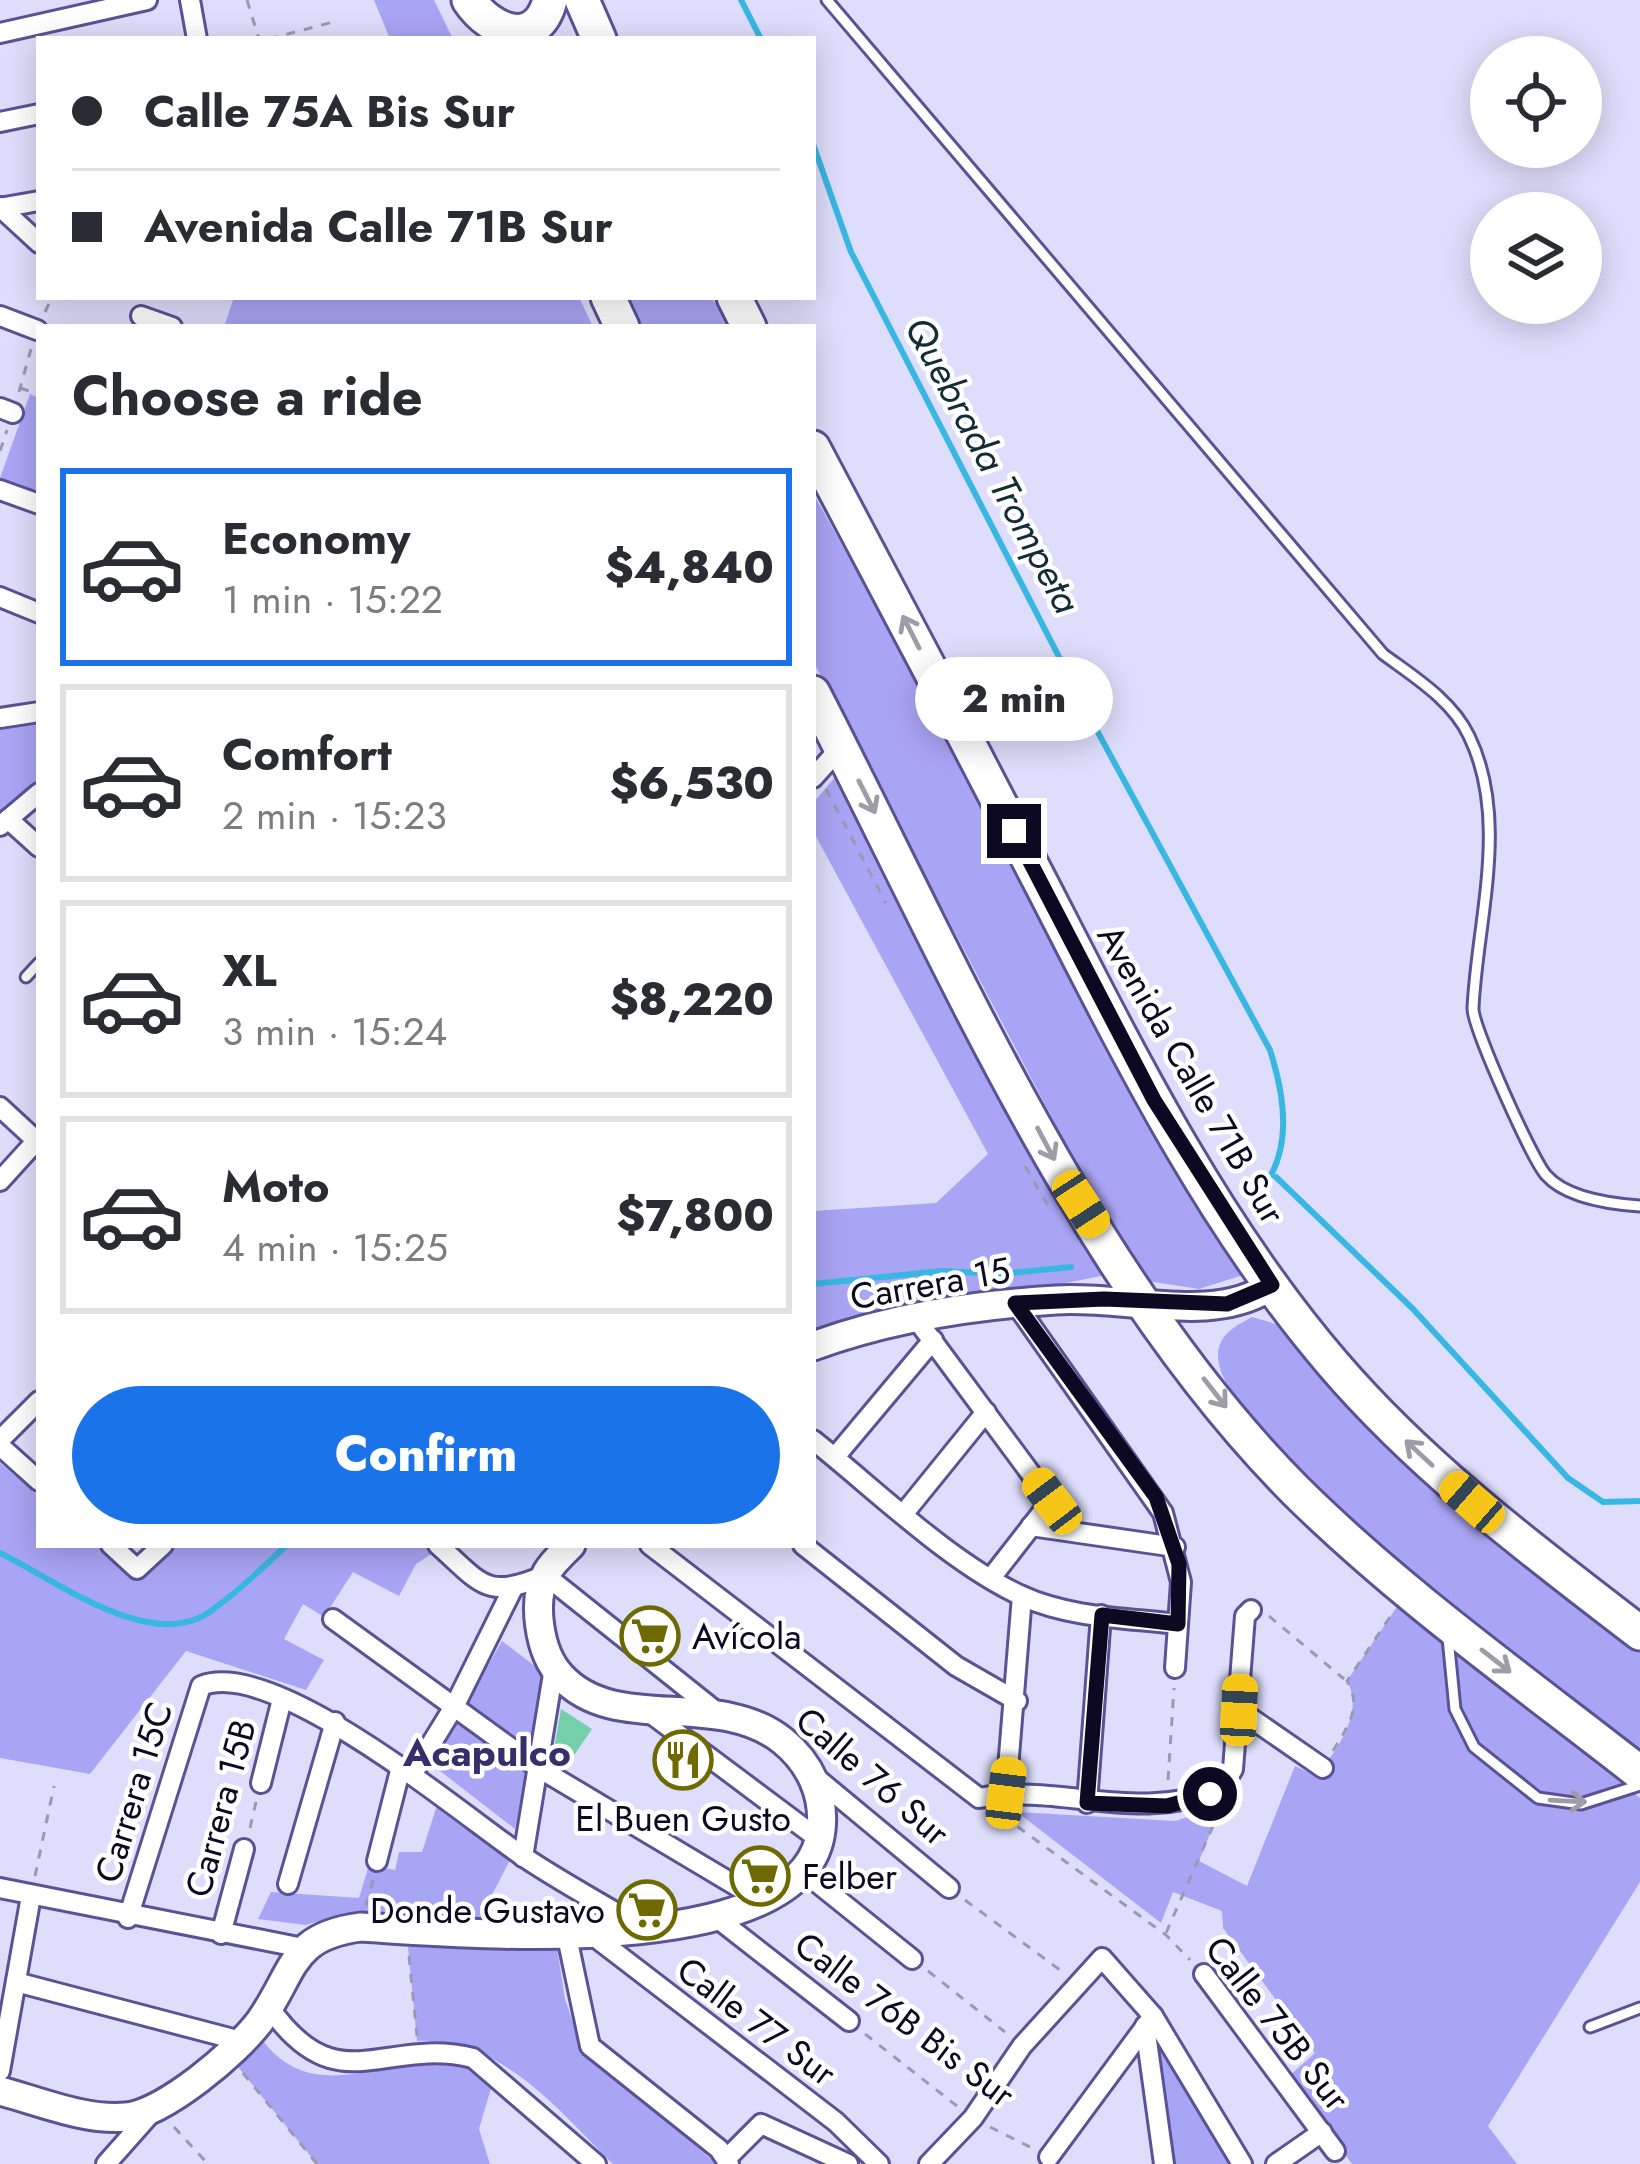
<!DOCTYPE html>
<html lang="en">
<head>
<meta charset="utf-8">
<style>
  :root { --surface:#fff; --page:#f2f2f3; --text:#2b2b33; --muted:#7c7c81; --line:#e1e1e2; --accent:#1a73e8 }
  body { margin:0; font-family:Jost,sans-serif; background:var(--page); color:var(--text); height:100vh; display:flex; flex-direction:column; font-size:45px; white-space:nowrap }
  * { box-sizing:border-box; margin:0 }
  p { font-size:39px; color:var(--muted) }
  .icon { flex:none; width:66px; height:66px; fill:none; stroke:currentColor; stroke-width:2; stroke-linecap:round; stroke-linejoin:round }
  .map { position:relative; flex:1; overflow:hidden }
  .side { position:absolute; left:36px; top:324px; width:780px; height:1224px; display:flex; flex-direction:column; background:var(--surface); border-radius:0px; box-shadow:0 6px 30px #0003 }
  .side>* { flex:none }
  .top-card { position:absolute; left:36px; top:36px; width:780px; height:264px; border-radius:0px; box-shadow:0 6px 30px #0003; display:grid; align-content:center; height:264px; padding:0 36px; background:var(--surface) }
  .fabs { position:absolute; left:1470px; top:36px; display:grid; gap:24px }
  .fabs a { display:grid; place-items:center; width:132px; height:132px; border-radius:50%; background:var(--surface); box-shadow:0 6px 30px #0003; font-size:60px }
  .end { position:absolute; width:54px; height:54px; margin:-27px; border:15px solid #0d0922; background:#fff; box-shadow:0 0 0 6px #fff }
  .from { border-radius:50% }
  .bubble { position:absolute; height:84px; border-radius:42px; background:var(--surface); box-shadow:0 6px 30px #0003; font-size:39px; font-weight:800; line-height:84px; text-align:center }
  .car { position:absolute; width:36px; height:72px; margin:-36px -18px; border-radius:15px; box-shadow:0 0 9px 3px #0007; background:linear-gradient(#f5c518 24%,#345 0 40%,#f5c518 0 76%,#345 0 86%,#f5c518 0) }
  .top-card b { display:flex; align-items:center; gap:42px; height:114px; font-size:45px }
  .top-card b+b { border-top:3px solid var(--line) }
  .top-card i { width:30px; height:30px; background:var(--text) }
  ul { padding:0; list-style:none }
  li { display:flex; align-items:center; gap:36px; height:198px; margin:0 24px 18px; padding:0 12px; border:6px solid var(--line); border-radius:0px }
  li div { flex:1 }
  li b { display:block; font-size:45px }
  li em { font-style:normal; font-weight:800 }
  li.selected { border-color:var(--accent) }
  li>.icon { width:108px; height:108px; stroke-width:1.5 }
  h2 { padding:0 36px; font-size:54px; line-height:144px }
  .action { display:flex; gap:24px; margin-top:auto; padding:24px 36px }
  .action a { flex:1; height:138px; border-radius:72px; background:var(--accent); color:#fff; font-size:48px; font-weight:800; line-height:138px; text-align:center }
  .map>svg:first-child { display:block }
  .green { fill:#a9a5f5 }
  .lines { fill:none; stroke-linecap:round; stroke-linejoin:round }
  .stream { stroke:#38b7e2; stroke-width:6 }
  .building { fill:#74cfaa }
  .lane-casing { stroke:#595394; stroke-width:15 }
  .street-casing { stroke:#595394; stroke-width:24 }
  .secondary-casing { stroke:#595394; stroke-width:33 }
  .highway-casing { stroke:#595394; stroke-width:39 }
  .path { stroke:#9a98b5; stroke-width:3; stroke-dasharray:9 9; stroke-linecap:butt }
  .lane { stroke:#fff; stroke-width:9 }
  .street { stroke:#fff; stroke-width:18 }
  .secondary { stroke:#fff; stroke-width:27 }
  .highway { stroke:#fff; stroke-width:33 }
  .oneway { stroke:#9e9da7 }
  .route { stroke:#0d0922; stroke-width:15 }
  .labels { text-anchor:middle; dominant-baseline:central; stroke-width:9; stroke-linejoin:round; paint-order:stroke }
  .street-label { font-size:36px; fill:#0d0922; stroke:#fff }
  .poi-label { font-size:36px; fill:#0d0922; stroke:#fff; text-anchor:start }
  .water-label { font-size:39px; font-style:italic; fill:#132d37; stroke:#fff }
  .neighbourhood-label { font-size:39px; font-weight:bold; fill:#372f6c; stroke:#fff }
</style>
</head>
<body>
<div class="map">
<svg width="1640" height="2164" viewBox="0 0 1640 2164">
  <rect width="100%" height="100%" fill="#dedefc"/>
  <g class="green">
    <path d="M 374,0 L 434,0 L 453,39 L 390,39 Z"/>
    <path d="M 234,297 L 579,297 L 593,327 L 224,327 Z"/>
    <path d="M 620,297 L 711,297 L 732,327 L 635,327 Z"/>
    <path d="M 30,394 L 39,398 L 39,492 L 0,478 Z"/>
    <path d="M 813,493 L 1245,1267 L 1240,1276 L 1199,1289 L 1147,1281 L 1064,1141 L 813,661 Z"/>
    <path d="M 39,719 L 39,784 L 0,813 L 0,725 Z"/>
    <path d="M 837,775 L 1106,1275 L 1021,1292 L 926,1297 L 813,1332 L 813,1211 L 936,1203 L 988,1154 L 813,831 L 813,803 Z"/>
    <path d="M 1252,1317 L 1283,1326 L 1534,1571 L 1640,1653 L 1640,1760 C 1566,1702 1218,1439 1218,1356 C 1218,1335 1235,1326 1252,1317 Z"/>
    <path d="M 0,1463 L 39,1496 L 39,1545 L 96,1545 L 131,1575 L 170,1545 L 445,1545 L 416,1564 L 399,1596 L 353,1572 L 324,1617 L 303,1604 L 284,1639 L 324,1660 L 306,1690 L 186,1651 L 90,1774 L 0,1758 Z"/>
    <path d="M 1398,1605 L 1640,1798 L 1640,1882 L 1488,2126 L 1517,2164 L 1352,2164 L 1289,2076 L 1315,2053 L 1223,1928 L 1222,1911 L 1173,1892 L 1161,1923 L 1017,1812 L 1175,1821 L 1221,1806 L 1199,1861 L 1247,1886 L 1295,1766 L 1316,1776 C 1337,1751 1365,1712 1347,1681 Z"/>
    <path d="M 502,1641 L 544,1673 L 515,1829 L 431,1764 Z"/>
    <path d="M 438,1802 L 512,1856 L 478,1922 L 346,1913 L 306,1925 L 258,1919 L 271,1892 L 359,1898 L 369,1865 L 395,1870 L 399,1852 L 422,1852 Z"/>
    <path d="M 408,1947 L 557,1948 L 565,1999 L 582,2049 L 717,2164 L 613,2164 C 559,2111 500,2036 417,2041 Z"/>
    <path d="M 264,2042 C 329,2125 429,2019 492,2085 L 479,2129 L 490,2164 L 317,2164 L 238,2067 Z"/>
    <path d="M 1160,2042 L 1248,2164 L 1168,2164 L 1148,2043 Z"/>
  </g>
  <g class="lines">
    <g class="stream">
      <path d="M 741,0 L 761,39"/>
      <path d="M 813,144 L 851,252 L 889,326 L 1094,725 L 1270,1050 C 1285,1097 1294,1154 1258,1193"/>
      <path d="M 1276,1177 L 1413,1309 L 1568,1478 L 1603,1502 L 1640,1501"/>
      <path d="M 813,1284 L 942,1271 L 1002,1274 L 1071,1267"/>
      <path d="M 0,1553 C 54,1579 149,1652 208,1613 C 236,1594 262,1568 287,1545"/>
    </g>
  </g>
  <path class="building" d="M 561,1709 L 592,1729 L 568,1764 L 553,1755 Z"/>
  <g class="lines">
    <g class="lane-casing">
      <g id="lane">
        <path d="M 827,0 L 1383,654 C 1414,677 1452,700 1469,736 C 1510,820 1477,921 1473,1008 C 1472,1026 1532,1159 1546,1175 C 1566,1198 1611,1204 1640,1206"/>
        <path d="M 26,977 L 39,963"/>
        <path d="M 1448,1638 L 1455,1709 L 1474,1747 L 1538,1798 L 1581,1804 L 1640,1785"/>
        <path d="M 1590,2027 L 1640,2008"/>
      </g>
    </g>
    <g class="street-casing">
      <g id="street">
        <path d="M 190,0 L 197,39"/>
        <path d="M 0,33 L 147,0"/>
        <path d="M 0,122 L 39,114"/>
        <path d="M 0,207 L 39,243"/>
        <path d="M 0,208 L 39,201"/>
        <path d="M 0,316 L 37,330"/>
        <path d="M 141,316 L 172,327"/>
        <path d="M 0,408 L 13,413"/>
        <path d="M 0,490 L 39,504"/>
        <path d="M 0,597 L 39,613"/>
        <path d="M 0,718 L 39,712"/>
        <path d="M 813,778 L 841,747"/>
        <path d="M 8,819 L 39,847"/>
        <path d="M 0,826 L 39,793"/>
        <path d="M 0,1107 L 39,1143"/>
        <path d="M 0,1181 L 39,1138"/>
        <path d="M 1015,1303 L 1163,1513 L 1181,1582 L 1175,1668"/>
        <path d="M 914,1316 L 1051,1501 L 991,1578"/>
        <path d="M 0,1440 L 39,1401"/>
        <path d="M 813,1440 C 876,1490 950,1563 1022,1596 C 1070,1618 1127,1618 1178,1624"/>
        <path d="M 0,1446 L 39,1481"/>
        <path d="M 835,1457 L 933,1340"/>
        <path d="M 905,1512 L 986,1412"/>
        <path d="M 1031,1526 L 1175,1547"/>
        <path d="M 111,1545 L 137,1569 L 163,1545"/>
        <path d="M 438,1545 C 481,1583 486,1601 545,1575 L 718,1713"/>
        <path d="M 650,1545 L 979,1798 C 1064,1783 1133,1824 1221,1789 L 1233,1769 L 1245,1616 L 1251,1610"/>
        <path d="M 803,1545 L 956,1666 L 1017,1701"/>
        <path d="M 333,1619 L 537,1767 L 760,1900"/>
        <path d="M 646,1710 L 820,1840"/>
        <path d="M 1239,1710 L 1323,1768"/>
        <path d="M 412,1775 L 455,1705 L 512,1590"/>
        <path d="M 814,1776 L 949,1888"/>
        <path d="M 261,1783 L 282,1699"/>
        <path d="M 1006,1793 L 1022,1596"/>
        <path d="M 1087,1803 L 1101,1615"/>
        <path d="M 523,1857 L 554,1668"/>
        <path d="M 377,1861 L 401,1767"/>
        <path d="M 805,1873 L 912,1959"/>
        <path d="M 288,1884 L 335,1722"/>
        <path d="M 0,1888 L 303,1948"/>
        <path d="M 713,1915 L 849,2021"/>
        <path d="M 128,1918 L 201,1686 C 273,1656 460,1813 521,1855 C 559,1881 601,1903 640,1927"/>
        <path d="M 221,1934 L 244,1849"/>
        <path d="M 591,1934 L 836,2122 L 879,2164"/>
        <path d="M 567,1937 L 590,2046 L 719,2149 L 729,2164"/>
        <path d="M 1204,1974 L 1335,2151"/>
        <path d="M 16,1982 L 241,2041"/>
        <path d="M 269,2007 C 338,2105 384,2036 473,2058 L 596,2164"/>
        <path d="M 1145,2026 L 1164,2164"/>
        <path d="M 0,2071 L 31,1896"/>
        <path d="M 1049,2157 L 1153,2016"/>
        <path d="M 726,2159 L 761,2124 L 848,2164"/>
        <path d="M 106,2164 L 153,2111"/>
        <path d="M 929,2164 L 973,2118 L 1022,2046 L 1102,1958 L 1153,2016 L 1242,2164"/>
        <path d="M 1276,2164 L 1322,2132"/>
      </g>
    </g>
    <g class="secondary-casing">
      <g id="secondary">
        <path d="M 813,1346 C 892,1317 973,1305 1056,1300 C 1124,1295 1215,1326 1272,1285"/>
        <path d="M 0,2091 C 39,2101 85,2121 126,2117 C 165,2113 237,2052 260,2021 C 295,1972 289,1936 361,1927 C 457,1933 806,1965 821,1830 C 825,1795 810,1763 783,1741 C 717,1688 616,1736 561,1676 C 539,1653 531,1600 547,1572 C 553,1562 563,1553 571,1545"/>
      </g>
    </g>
    <g class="highway-casing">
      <g id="highway">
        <path d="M 469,0 C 491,33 537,50 550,0"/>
        <path d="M 582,0 L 599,39"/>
        <path d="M 608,297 L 622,327"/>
        <path d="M 734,297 L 749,327"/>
        <path d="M 813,448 C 891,595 969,743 1045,891 C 1129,1055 1212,1223 1333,1364 C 1422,1468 1532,1550 1640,1633"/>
        <path d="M 813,693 C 950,959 1083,1277 1296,1491 C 1401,1595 1524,1682 1640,1773"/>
      </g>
    </g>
    <g class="path">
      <path d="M 247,0 L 259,39"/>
      <path d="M 269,39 L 333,22"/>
      <path d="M 45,312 L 52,297"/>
      <path d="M 20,388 L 39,394"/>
      <path d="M 19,392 L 31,349"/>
      <path d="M 0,451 L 7,430"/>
      <path d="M 826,789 L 886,903"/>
      <path d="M 1025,1166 L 1050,1209"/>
      <path d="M 1269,1616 L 1344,1679"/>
      <path d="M 1333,1751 C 1347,1727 1363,1708 1347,1681 L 1392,1614"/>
      <path d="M 1168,1780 L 1174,1688"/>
      <path d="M 1003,1816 L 1166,1935 L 1190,1960"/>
      <path d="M 250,1828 L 256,1802"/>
      <path d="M 35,1876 L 54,1786"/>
      <path d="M 965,1900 L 1064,1973"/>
      <path d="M 366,1906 L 373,1880"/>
      <path d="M 1166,1933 L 1220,1810"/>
      <path d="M 409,1956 L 417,2036"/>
      <path d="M 928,1971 L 1005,2032"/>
      <path d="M 865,2034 L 957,2106"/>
      <path d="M 243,2073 L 317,2164"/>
      <path d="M 174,2127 L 208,2164"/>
      <path d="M 990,2127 L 1030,2147"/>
    </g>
    <use href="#lane" class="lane"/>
    <use href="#street" class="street"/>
    <use href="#secondary" class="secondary"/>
    <use href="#highway" class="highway"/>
  </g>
  <defs><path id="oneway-shaft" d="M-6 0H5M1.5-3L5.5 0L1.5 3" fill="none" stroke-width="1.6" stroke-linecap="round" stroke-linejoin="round" transform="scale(3)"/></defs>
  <g class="oneway">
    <use href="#oneway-shaft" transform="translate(911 632) rotate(-117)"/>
    <use href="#oneway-shaft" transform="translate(867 797) rotate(63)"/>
    <use href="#oneway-shaft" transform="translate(1046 1144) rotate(62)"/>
    <use href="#oneway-shaft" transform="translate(1215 1393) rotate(52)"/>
    <use href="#oneway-shaft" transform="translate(1419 1453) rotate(-137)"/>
    <use href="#oneway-shaft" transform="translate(1496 1661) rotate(38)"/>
    <use href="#oneway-shaft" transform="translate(1568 1801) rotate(3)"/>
  </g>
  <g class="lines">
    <path class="route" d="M 1014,831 L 1154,1100 L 1272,1285 L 1227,1304 L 1104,1299 L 1015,1303 L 1156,1497 L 1179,1564 L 1178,1624 L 1102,1615 L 1087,1803 L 1167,1806 L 1210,1794"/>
  </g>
  <defs>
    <g id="supermarket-ring" transform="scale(3)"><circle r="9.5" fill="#fff" stroke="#6f6901" stroke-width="1.5"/><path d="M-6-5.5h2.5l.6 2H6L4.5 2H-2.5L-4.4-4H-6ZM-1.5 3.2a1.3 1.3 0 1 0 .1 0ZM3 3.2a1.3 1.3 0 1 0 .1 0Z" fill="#6f6901"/></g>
    <g id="restaurant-ring" transform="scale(3)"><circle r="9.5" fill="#fff" stroke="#6f6901" stroke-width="1.5"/><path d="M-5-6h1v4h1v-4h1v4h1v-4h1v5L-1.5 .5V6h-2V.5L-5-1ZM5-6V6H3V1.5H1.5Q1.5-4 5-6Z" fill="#6f6901"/></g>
  </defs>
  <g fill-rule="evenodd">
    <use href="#supermarket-ring" x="650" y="1636"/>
    <use href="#restaurant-ring" x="683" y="1760"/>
    <use href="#supermarket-ring" x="760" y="1876"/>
    <use href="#supermarket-ring" x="647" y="1910"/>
  </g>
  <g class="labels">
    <g class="street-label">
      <text transform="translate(1192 1074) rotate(60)">Avenida Calle 71B Sur</text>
      <text transform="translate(930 1283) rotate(-10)">Carrera 15</text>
      <text transform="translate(873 1776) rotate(41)">Calle 76 Sur</text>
      <text transform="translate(133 1792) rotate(-73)">Carrera 15C</text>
      <text transform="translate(220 1808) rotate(-75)">Carrera 15B</text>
      <text transform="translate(905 2019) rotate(37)">Calle 76B Bis Sur</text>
      <text transform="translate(757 2021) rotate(37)">Calle 77 Sur</text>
      <text transform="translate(1278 2023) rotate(52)">Calle 75B Sur</text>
    </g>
    <g class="poi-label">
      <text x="692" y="1636">Avícola</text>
      <text x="683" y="1818" text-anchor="middle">El Buen Gusto</text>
      <text x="802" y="1876">Felber</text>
      <text x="605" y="1910" text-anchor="end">Donde Gustavo</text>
    </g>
    <g class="water-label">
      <text transform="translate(993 465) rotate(62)">Quebrada Trompeta</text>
    </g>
    <g class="neighbourhood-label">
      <text x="487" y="1752">Acapulco</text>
    </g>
  </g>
</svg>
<div class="fabs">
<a><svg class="icon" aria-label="locate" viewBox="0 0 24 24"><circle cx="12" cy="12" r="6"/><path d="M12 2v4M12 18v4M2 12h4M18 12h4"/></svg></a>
<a><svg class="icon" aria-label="layers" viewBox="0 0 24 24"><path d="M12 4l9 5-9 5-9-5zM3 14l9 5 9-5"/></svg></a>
</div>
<i class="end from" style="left:1210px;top:1794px"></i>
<i class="end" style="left:1014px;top:831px"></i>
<div class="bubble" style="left:915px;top:657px;width:198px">2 min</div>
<i class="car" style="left:1081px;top:1204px;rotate:147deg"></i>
<i class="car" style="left:1052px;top:1501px;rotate:323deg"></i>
<i class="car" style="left:1472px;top:1502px;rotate:311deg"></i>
<i class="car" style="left:1239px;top:1710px;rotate:3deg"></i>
<i class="car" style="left:1006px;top:1793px;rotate:7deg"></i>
<div class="top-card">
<b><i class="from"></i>Calle 75A Bis Sur</b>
<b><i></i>Avenida Calle 71B Sur</b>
</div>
<section class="side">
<h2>Choose a ride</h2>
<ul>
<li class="selected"><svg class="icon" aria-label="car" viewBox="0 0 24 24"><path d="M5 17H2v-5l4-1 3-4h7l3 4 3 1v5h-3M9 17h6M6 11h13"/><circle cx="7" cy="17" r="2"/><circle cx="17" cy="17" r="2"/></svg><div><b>Economy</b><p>1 min · 15:22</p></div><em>$4,840</em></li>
<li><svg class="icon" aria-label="car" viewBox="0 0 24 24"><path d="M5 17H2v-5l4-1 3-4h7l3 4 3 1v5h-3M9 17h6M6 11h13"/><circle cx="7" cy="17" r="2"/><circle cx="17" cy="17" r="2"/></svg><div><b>Comfort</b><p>2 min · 15:23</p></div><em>$6,530</em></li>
<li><svg class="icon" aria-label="car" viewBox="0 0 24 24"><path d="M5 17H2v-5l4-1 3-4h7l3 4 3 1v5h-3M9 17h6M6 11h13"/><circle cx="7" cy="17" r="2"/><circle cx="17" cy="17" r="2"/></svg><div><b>XL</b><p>3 min · 15:24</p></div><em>$8,220</em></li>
<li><svg class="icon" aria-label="car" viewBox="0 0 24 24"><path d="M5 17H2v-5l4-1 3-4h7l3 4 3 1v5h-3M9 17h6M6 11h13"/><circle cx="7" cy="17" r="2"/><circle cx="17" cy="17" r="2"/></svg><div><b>Moto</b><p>4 min · 15:25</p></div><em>$7,800</em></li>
</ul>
<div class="action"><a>Confirm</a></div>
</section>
</div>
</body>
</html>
